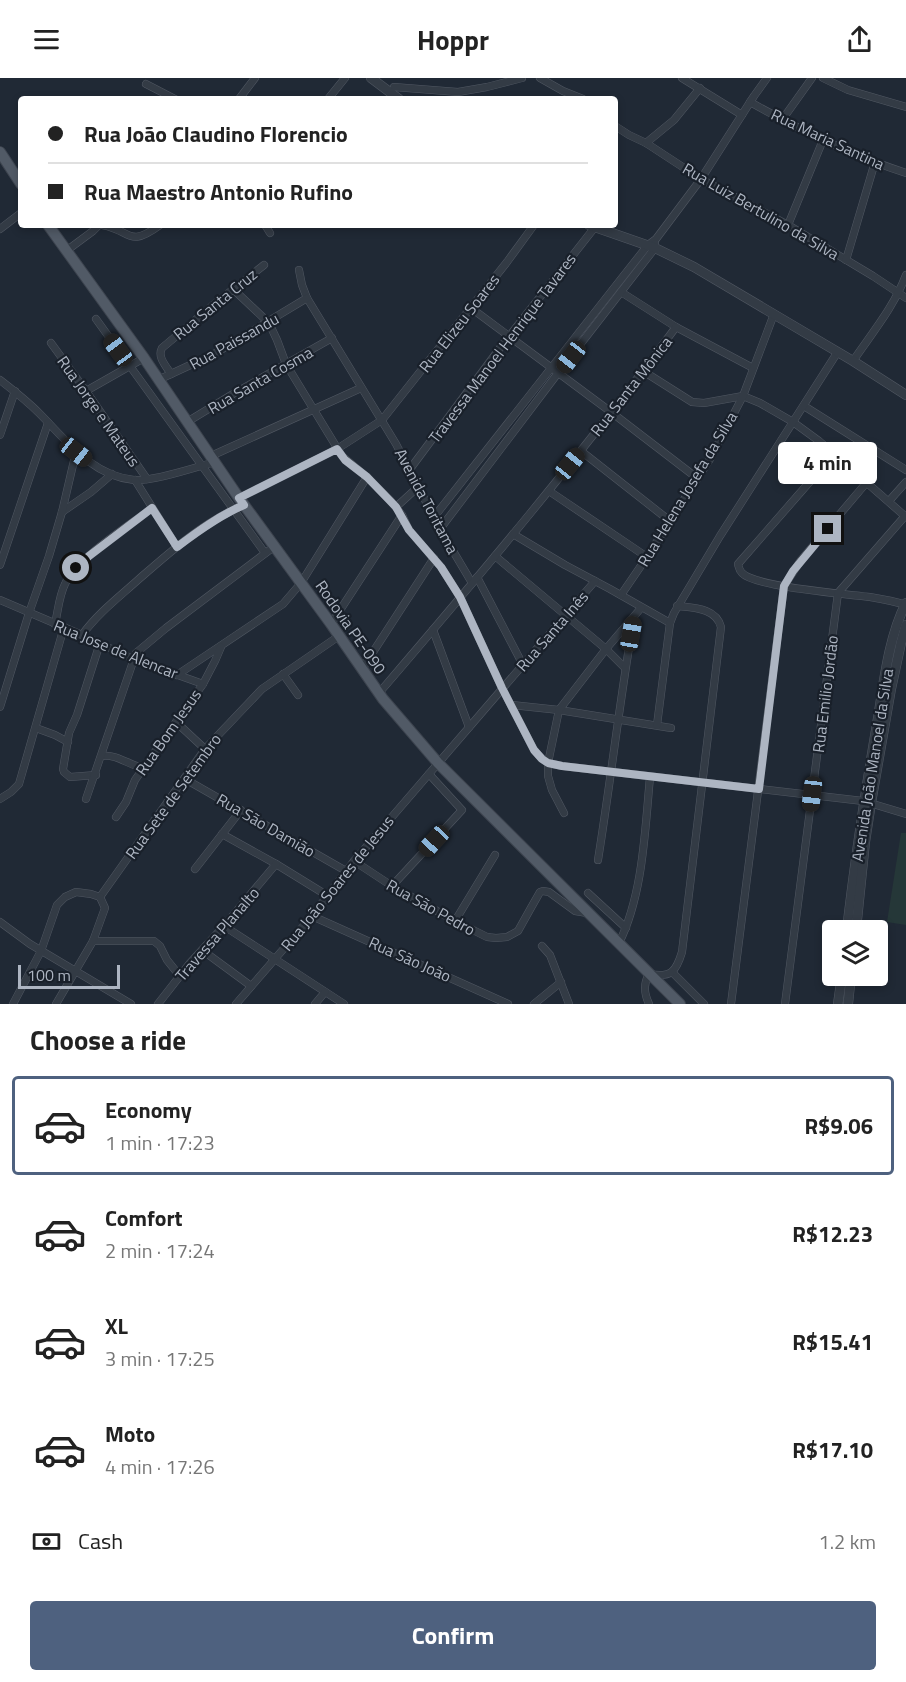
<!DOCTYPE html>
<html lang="en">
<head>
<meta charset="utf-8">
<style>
  :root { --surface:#fff; --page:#f6f6f6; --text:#222; --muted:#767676; --line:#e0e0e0; --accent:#4e617f }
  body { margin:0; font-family:"Titillium Web",sans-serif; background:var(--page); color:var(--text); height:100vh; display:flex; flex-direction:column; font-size:22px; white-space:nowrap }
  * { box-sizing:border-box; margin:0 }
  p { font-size:20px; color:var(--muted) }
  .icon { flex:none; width:33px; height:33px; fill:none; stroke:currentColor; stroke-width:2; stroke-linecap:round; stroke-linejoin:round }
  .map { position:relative; height:926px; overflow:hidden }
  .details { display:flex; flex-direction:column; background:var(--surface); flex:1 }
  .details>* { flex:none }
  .hud { position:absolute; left:18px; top:18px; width:600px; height:132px; border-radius:6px; box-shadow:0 3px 9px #0003; display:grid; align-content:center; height:132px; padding:0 30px; background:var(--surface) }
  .fabs { position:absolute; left:822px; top:842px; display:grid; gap:12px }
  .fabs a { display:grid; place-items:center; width:66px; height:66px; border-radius:6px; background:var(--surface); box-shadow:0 3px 9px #0003; font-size:30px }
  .scale { position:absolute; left:18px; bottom:15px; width:102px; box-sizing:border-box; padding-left:6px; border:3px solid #adb5c2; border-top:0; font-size:16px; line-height:21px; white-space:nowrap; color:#adb5c2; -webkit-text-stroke:4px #19202a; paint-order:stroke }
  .end { position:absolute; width:27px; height:27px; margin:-14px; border:8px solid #adb5c2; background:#111; box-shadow:0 0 0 3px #111 }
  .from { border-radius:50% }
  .bubble { position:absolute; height:42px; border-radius:6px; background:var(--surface); box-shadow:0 3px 9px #0003; font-size:20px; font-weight:700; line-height:42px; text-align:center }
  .car { position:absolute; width:18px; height:36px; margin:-18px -9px; border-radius:8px; box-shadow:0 0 4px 2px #0007; background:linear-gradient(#222 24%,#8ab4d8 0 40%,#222 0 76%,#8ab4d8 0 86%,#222 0) }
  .hud b { display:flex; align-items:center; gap:21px; height:57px; font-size:22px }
  .hud b+b { border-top:2px solid var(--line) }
  .hud i { width:15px; height:15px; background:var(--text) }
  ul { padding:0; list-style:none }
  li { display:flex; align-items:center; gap:18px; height:99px; margin:0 12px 9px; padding:0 18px; border:3px solid transparent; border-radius:6px }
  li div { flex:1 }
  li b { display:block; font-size:22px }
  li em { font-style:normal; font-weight:700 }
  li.active { border-color:var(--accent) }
  li>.icon { width:54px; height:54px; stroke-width:1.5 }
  h2 { padding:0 30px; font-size:27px; line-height:72px }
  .pay { display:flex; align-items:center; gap:15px; height:66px; padding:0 30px; font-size:22px }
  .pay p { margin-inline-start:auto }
  .action { display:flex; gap:12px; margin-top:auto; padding:12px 30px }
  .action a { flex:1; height:69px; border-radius:6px; background:var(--accent); color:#fff; font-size:24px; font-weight:700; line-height:69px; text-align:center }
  header { display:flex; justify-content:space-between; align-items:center; height:78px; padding:0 30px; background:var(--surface); font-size:27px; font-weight:700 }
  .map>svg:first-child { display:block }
  .green { fill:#253738 }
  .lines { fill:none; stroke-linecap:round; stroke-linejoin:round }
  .minor-casing { stroke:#515863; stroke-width:8 }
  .tertiary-casing { stroke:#515863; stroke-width:10 }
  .primary-casing { stroke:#3d444f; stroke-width:12 }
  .minor { stroke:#333b45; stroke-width:7 }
  .tertiary { stroke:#333b45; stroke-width:9 }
  .primary { stroke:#515a66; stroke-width:10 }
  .route { stroke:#adb5c2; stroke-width:8 }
  .labels { text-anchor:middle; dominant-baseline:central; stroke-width:4.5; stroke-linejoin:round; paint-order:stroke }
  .street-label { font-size:16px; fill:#adb5c2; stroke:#19202a }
</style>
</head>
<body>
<header><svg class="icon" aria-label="menu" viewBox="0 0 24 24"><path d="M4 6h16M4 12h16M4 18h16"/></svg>Hoppr<svg class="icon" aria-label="share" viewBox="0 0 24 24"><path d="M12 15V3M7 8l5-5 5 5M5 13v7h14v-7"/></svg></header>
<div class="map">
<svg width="906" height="926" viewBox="0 0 906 926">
  <rect width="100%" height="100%" fill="#202935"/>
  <path class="green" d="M 901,755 L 906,755 L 906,847 L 887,844 Z"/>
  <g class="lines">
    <g class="minor-casing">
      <g id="minor">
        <path d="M 540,0 L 563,13 L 583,21"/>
        <path d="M 682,0 L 742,37"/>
        <path d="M 823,0 L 848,12 L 906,29"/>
        <path d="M 146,6 L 175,21"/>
        <path d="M 394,9 L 458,14 L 487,9 L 522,0"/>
        <path d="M 239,21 L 255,0"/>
        <path d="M 328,21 L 345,0"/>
        <path d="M 750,24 C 800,52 851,77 906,95"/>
        <path d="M 782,42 L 812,0"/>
        <path d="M 615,48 L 629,57 L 646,65 L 701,101 L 788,147 L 873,198 L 906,220"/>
        <path d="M 646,65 L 674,42 L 700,10"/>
        <path d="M 102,147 C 132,152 127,171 160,147"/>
        <path d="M 265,147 L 270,155"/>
        <path d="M 788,147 L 823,62"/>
        <path d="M 0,151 L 21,135"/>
        <path d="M 66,173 L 93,153 L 99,147"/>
        <path d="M 846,182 L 875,84"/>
        <path d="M 299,192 L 302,207 L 307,220 L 396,366 L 440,451 L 472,505"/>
        <path d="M 233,211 L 269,245 L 277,262 L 286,286 L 342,378 L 367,399 L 390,422 L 402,437 L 409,452 L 441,489 L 460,519 L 502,610 L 534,672 L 542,681 L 548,685 L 562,688 L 863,723 L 906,736"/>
        <path d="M 621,214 L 676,249 L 753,290"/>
        <path d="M 471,230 L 611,334 L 697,400"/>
        <path d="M 96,241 L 265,475"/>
        <path d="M 51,265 L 86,313 L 147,401"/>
        <path d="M 853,283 C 872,255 894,229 906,197"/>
        <path d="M 643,293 L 692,324 L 704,325 L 743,318 L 760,325 L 793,344 L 819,363 L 906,439"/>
        <path d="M 171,296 C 166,288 157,279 162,270 L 212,228 L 264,187"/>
        <path d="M 0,302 C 13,312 27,323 39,335 C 66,362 92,398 134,402 C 152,404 196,389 215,384"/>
        <path d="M 158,302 L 214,276 L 307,220"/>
        <path d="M 86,313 L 144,280"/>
        <path d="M 804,328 L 906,392"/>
        <path d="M 187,344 L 233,316 L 332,260"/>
        <path d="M 0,357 L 15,313"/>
        <path d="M 581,373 L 670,443"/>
        <path d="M 834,376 L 738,486 C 739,490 739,492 742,495 C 755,509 846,516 870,519 C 882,521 894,523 906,527"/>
        <path d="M 211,378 L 361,310"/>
        <path d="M 410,391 L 500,270 L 595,149"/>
        <path d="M 135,402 L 177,469"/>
        <path d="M 549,413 L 647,479"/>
        <path d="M 239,420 L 337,371 L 382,342 L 507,184 L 534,147"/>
        <path d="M 889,423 L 906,404"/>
        <path d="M 396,429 L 418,409"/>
        <path d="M 62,434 L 91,414 L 112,396"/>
        <path d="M 434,439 L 629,191 L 648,167 L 656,161 L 701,101 L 754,18 L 767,0"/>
        <path d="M 440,451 L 558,295 L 655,170 L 655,166"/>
        <path d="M 513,456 L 565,487 L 610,511 L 670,545"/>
        <path d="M 495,478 L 606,571 L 625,590"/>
        <path d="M 0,487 L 48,345"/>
        <path d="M 477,499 L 523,587"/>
        <path d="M 621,517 L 647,479 L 710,381 L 743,318 L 774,236"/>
        <path d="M 0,522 L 82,557 L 133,581 L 203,606"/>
        <path d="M 55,546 C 58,533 59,518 65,506 C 76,481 129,448 152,430"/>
        <path d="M 331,546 L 402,437"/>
        <path d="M 433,552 L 469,649"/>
        <path d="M 82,557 C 98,535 119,519 139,501 C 169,475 200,447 237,430"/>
        <path d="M 362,591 L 434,480"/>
        <path d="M 283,596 L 298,617"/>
        <path d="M 177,597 L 283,526 L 301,505 L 367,399"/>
        <path d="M 379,615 C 481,496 582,376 676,249"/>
        <path d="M 512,627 L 559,632 L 671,650"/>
        <path d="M 0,629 L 29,535 L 49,478 L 62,434 L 76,374"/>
        <path d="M 176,644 L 205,671"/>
        <path d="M 657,647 L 670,545 L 674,535 L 720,458 L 837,275"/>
        <path d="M 36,650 L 55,657 L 68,664"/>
        <path d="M 102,678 C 117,676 129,687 143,690"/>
        <path d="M 96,697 L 70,699 L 64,694 L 63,691 L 69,655 L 77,637 L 100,565"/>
        <path d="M 185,701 L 346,793"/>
        <path d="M 0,721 L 11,714 L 19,706 L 64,549"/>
        <path d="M 86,721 L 136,575 L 166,550 L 275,468"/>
        <path d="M 564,735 L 552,712 L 548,698 L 548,685 L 559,632 L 606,571 L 641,530"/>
        <path d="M 116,739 L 126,724 L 135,702 L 203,606 L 215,583 L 221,569"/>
        <path d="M 222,756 L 276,786 L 328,818"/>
        <path d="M 598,782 C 611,701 620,620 634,539"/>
        <path d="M 354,783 L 392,808 L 455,843 L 487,859 L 496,860 L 507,859 L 518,853 L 532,828 L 540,814 L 543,813 L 549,814 L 575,833 L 587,835"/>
        <path d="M 195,791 L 241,732"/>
        <path d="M 392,808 L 462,732 L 429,696"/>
        <path d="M 588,815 L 626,850"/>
        <path d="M 100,819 L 205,671 L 262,611 L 339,558"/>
        <path d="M 312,838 L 508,926"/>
        <path d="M 455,843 L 495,777"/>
        <path d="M 0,844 L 30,866 L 131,926"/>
        <path d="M 224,848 L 344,926"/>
        <path d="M 93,863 L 154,863 L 160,868 L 167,882 L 179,897"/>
        <path d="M 619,865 C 643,817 645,752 650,699"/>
        <path d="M 542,868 L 550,877 L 569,926"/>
        <path d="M 202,872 L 251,908"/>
        <path d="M 672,894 L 704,926"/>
        <path d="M 13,926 L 41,873 L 57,827 L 65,819 L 76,814 L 91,816 L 100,819"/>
        <path d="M 56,926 L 93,863 L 105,830 L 100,819"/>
        <path d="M 158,926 L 190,885 L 224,848 L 276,786"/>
        <path d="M 236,926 L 312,838 L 354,783 L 595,503"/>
        <path d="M 315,926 L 325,914"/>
        <path d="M 534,926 L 561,904"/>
        <path d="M 649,926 C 644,915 643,906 649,896 C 671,900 676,894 682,874 L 721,549 C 716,530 694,530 677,528"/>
        <path d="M 731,926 L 784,508 L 801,482 L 867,404"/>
        <path d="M 785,926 L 838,515 L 905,438"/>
      </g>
    </g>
    <g class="tertiary-casing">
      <g id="tertiary">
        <path d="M 371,0 L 399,21"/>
        <path d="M 589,147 L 655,170 L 694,189 L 853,283 L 906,317"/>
        <path d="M 847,852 C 855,781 866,710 878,640 C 884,603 889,558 906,525"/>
        <path d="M 856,852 L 865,764 L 871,725 L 891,611 L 901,565 L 906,547"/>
        <path d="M 838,926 L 842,897"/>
        <path d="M 848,926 L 851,897"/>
      </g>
    </g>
    <g class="primary-casing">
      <g id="primary">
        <path d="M 0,74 L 21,106"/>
        <path d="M 48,147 L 144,280 L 239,420 L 331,546 L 383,621 L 438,685 L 680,926"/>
      </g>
    </g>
    <use href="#minor" class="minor"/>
    <use href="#tertiary" class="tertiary"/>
    <use href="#primary" class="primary"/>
  </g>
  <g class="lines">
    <path class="route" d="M 76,490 L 89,478 L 152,430 L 177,469 C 198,453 220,437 244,427 L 239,420 L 337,371 L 345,382 L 367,399 L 396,429 L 409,452 L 441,489 L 460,519 L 502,610 L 534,672 L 542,681 L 548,685 L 562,688 L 759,711 L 784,508 L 793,493 L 828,451"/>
  </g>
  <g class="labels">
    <g class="street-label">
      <text transform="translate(828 61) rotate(25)">Rua Maria Santina</text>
      <text transform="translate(761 133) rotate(30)">Rua Luiz Bertulino da Silva</text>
      <text transform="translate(215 226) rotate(-39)">Rua Santa Cruz</text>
      <text transform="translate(459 245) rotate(-52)">Rua Elizeu Soares</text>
      <text transform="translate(234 263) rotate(-29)">Rua Paissandu</text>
      <text transform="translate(502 270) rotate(-53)">Travessa Manoel Henrique Tavares</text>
      <text transform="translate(260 302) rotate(-30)">Rua Santa Cosma</text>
      <text transform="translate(631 308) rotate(-52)">Rua Santa Mônica</text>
      <text transform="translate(99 333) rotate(55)">Rua Jorge e Mateus</text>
      <text transform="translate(687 411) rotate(-59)">Rua Helena Josefa da Silva</text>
      <text transform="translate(427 423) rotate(62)">Avenida Toritama</text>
      <text transform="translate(351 549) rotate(55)">Rodovia PE-090</text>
      <text transform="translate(552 553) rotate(-49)">Rua Santa Inês</text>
      <text transform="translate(116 571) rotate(22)">Rua Jose de Alencar</text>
      <text transform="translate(825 616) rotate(-83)">Rua Emilio Jordão</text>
      <text transform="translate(168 654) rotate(-55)">Rua Bom Jesus</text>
      <text transform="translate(872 687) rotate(-81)">Avenida João Manoel da Silva</text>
      <text transform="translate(173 718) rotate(-54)">Rua Sete de Setembro</text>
      <text transform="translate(266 747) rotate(30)">Rua São Damião</text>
      <text transform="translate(337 805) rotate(-51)">Rua João Soares de Jesus</text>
      <text transform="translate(431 829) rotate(29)">Rua São Pedro</text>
      <text transform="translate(217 856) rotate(-49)">Travessa Planalto</text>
      <text transform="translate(410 881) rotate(24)">Rua São João</text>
    </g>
  </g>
</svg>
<div class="fabs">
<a><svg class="icon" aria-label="layers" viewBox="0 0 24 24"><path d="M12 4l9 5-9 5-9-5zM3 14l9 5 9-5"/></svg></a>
</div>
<div class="scale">100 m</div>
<i class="end from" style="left:76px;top:490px"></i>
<i class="end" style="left:828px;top:451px"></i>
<div class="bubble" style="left:778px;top:364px;width:99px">4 min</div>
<i class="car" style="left:118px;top:272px;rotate:324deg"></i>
<i class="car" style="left:571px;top:279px;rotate:218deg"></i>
<i class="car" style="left:76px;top:374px;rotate:128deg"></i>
<i class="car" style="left:570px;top:386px;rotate:39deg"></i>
<i class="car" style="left:631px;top:556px;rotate:10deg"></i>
<i class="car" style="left:812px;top:716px;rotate:187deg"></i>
<i class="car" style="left:434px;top:763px;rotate:223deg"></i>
<div class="hud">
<b><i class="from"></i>Rua João Claudino Florencio</b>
<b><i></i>Rua Maestro Antonio Rufino</b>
</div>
</div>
<section class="details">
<h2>Choose a ride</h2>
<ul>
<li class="active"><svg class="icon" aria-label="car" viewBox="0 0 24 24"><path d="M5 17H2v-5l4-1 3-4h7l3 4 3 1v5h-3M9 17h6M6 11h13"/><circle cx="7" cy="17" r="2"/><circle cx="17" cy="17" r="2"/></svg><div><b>Economy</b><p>1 min · 17:23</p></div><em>R$9.06</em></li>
<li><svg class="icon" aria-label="car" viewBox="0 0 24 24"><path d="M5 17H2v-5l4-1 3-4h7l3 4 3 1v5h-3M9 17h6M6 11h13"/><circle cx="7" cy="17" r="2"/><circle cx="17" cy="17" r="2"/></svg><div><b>Comfort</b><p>2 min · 17:24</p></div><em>R$12.23</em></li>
<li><svg class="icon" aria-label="car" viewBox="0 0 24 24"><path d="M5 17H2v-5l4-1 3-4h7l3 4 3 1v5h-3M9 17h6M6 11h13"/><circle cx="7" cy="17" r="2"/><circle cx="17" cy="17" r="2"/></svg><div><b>XL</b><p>3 min · 17:25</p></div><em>R$15.41</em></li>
<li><svg class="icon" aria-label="car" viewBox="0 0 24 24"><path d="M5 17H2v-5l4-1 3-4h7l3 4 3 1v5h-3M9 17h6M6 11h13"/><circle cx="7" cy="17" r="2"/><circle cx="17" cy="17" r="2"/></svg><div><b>Moto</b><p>4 min · 17:26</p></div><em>R$17.10</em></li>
</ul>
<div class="pay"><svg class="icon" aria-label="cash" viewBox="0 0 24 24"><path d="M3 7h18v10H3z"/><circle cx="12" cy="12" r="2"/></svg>Cash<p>1.2 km</p></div>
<div class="action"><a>Confirm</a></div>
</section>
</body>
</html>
